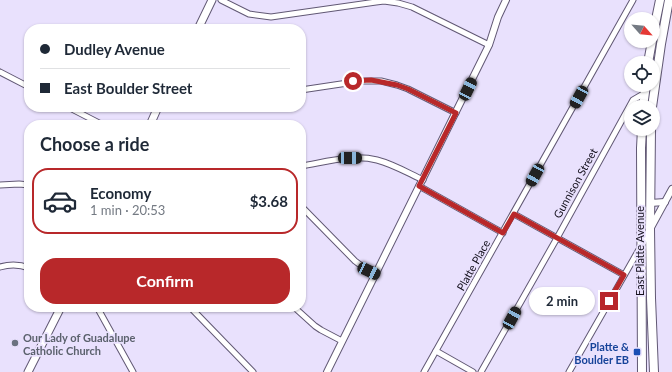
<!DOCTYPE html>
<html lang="en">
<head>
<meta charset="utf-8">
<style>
  :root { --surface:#fff; --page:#f2f2f3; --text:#1f2937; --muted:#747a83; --line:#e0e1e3; --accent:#b8282a }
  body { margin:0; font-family:Lato,sans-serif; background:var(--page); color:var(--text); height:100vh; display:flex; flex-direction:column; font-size:15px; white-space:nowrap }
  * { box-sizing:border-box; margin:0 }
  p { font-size:13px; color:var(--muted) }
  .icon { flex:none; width:22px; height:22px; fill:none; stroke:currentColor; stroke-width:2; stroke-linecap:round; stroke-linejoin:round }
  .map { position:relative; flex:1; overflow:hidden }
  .sheet { position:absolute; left:24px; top:120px; width:282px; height:192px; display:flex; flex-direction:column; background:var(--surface); border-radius:16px; box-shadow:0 1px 3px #0004 }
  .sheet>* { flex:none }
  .hud { position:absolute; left:24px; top:24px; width:282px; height:88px; border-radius:16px; box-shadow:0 1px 3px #0004; display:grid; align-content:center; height:88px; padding:0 16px; background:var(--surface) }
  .needle { width:26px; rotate:117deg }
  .tools { position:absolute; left:624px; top:12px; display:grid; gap:8px }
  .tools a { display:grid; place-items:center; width:36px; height:36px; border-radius:50%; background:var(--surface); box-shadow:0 1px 3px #0004; font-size:20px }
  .end { position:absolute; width:18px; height:18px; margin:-9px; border:5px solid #b8282a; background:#fff; box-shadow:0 0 0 2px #fff }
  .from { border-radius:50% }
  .bubble { position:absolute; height:28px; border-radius:14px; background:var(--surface); box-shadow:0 1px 3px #0004; font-size:13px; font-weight:700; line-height:28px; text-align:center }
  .car { position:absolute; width:12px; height:24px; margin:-12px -6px; border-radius:5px; box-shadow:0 0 3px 1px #0007; background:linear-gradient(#222 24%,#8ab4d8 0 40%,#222 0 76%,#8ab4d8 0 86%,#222 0) }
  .hud b { display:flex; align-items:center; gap:14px; height:38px; font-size:15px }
  .hud b+b { border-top:1px solid var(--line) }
  .hud i { width:10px; height:10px; background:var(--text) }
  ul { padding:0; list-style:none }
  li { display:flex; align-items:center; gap:12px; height:66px; margin:0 8px 6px; padding:0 8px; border:2px solid transparent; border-radius:16px }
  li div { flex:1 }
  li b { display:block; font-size:15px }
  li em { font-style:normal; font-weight:700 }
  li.on { border-color:var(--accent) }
  li>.icon { width:36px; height:36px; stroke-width:1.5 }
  h2 { padding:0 16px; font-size:18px; line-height:48px }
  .button { display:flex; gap:8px; margin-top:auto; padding:8px 16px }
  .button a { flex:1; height:46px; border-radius:16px; background:var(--accent); color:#fff; font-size:16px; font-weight:700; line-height:46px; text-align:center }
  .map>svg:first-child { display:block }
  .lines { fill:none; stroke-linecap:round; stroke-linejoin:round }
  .minor-casing { stroke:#615874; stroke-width:7 }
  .tertiary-casing { stroke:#615874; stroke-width:8 }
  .secondary-casing { stroke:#615874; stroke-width:9 }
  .primary-casing { stroke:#615874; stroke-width:10 }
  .minor { stroke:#fff; stroke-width:5 }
  .tertiary { stroke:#fff; stroke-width:6 }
  .secondary { stroke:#fff; stroke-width:7 }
  .primary { stroke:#fff; stroke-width:8 }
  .route { stroke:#b8282a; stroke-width:5 }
  .worship-dot { fill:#6b7280; stroke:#e9e1fd; stroke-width:1.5 }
  .transit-dot { fill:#1a4fb4; stroke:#e9e1fd; stroke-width:1.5 }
  .labels { text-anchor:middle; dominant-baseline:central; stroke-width:3.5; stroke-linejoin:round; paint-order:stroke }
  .street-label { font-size:11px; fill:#14101c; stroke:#e9e1fd }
  .worship-label { font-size:11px; font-weight:bold; fill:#5b616d; stroke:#e9e1fd; text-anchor:start }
  .transit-label { font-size:11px; font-weight:bold; fill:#164399; stroke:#e9e1fd; text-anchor:end }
</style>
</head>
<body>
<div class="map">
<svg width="672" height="372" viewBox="0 0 672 372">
  <rect width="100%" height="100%" fill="#e9e1fd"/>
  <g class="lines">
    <g class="minor-casing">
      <g id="minor">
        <path d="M 221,0 L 249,14 L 271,17 L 376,2 L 384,1 L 398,3 L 412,7 L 489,45"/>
        <path d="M 0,72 L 29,87"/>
        <path d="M 301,90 L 361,81 L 381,81 L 397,85 L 408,89 L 456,113"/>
        <path d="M 68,107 L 103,125"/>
        <path d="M 301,166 C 326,162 353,154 377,160 C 393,164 408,173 423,180"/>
        <path d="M 0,185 L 19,184 L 29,185"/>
        <path d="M 419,186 L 503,233"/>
        <path d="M 301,206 L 355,261 L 367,270 L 376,274"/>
        <path d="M 514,214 L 624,275"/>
        <path d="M 0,267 C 10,264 19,264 29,268"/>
        <path d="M 97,307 L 133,372"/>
        <path d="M 190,307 L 253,372"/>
        <path d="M 294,307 L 315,326 L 321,330 L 342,341"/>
        <path d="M 436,351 L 473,372"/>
        <path d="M 424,372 L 633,0"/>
        <path d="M 481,372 L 557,238 L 633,100 L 645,93"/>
        <path d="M 569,372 L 641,246"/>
      </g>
    </g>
    <g class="tertiary-casing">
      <g id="tertiary">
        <path d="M 650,203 L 665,202"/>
        <path d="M 642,244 L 672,189"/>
        <path d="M 327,372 L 489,45 L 498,17 L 506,0"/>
      </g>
    </g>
    <g class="secondary-casing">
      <g id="secondary">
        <path d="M 198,29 L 212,0"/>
        <path d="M 150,125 L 158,107"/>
        <path d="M 28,372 L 61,307"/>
      </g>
    </g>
    <g class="primary-casing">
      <g id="primary">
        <path d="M 653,34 L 660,0"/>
        <path d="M 648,63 L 652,41"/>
        <path d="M 643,107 L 646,85"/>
        <path d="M 652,107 L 661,44 L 669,0"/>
        <path d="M 642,129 L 641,148 L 642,372"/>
        <path d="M 651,129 L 650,229 L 651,298 L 654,372"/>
      </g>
    </g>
    <use href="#minor" class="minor"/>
    <use href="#tertiary" class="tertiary"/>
    <use href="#secondary" class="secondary"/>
    <use href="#primary" class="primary"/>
  </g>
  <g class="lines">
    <path class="route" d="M 353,81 L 371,80 L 397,85 L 408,89 L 456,113 L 419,186 L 503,233 L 514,214 L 624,275 L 609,301"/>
  </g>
  <circle class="worship-dot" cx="15" cy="343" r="4"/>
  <rect class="transit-dot" x="633" y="348" width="8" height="8" rx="2"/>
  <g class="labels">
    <g class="street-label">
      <text transform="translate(575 183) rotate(-61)">Gunnison Street</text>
      <text transform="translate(639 251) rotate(-90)">East Platte Avenue</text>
      <text transform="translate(473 265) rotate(-61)">Platte Place</text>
    </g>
    <g class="worship-label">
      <text x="23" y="337">Our Lady of Guadalupe<tspan x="23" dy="13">Catholic Church</tspan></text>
    </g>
    <g class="transit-label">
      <text x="629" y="346">Platte &amp;<tspan x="629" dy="13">Boulder EB</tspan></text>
    </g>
  </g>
</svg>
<div class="tools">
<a><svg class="needle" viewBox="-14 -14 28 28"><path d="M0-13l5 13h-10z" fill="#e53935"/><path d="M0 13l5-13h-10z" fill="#747a83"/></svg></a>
<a><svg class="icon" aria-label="locate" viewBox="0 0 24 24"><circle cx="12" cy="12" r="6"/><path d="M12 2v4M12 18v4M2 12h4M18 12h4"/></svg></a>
<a><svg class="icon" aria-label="layers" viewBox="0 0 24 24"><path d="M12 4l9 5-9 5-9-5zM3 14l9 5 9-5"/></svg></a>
</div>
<i class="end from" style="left:353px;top:81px"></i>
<i class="end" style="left:609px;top:301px"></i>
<div class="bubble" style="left:529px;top:287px;width:66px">2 min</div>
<i class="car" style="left:468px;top:89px;rotate:26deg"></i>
<i class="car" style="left:579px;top:97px;rotate:209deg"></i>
<i class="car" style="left:350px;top:158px;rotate:90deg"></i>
<i class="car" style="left:535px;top:175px;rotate:209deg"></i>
<i class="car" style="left:369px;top:271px;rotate:115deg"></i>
<i class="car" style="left:512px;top:318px;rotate:29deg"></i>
<div class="hud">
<b><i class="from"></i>Dudley Avenue</b>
<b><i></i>East Boulder Street</b>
</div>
<section class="sheet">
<h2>Choose a ride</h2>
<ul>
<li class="on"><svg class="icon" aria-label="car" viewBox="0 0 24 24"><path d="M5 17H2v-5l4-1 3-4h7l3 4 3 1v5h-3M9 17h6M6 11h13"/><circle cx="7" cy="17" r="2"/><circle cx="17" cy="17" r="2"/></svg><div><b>Economy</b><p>1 min · 20:53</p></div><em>$3.68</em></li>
</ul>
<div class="button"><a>Confirm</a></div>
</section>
</div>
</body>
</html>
